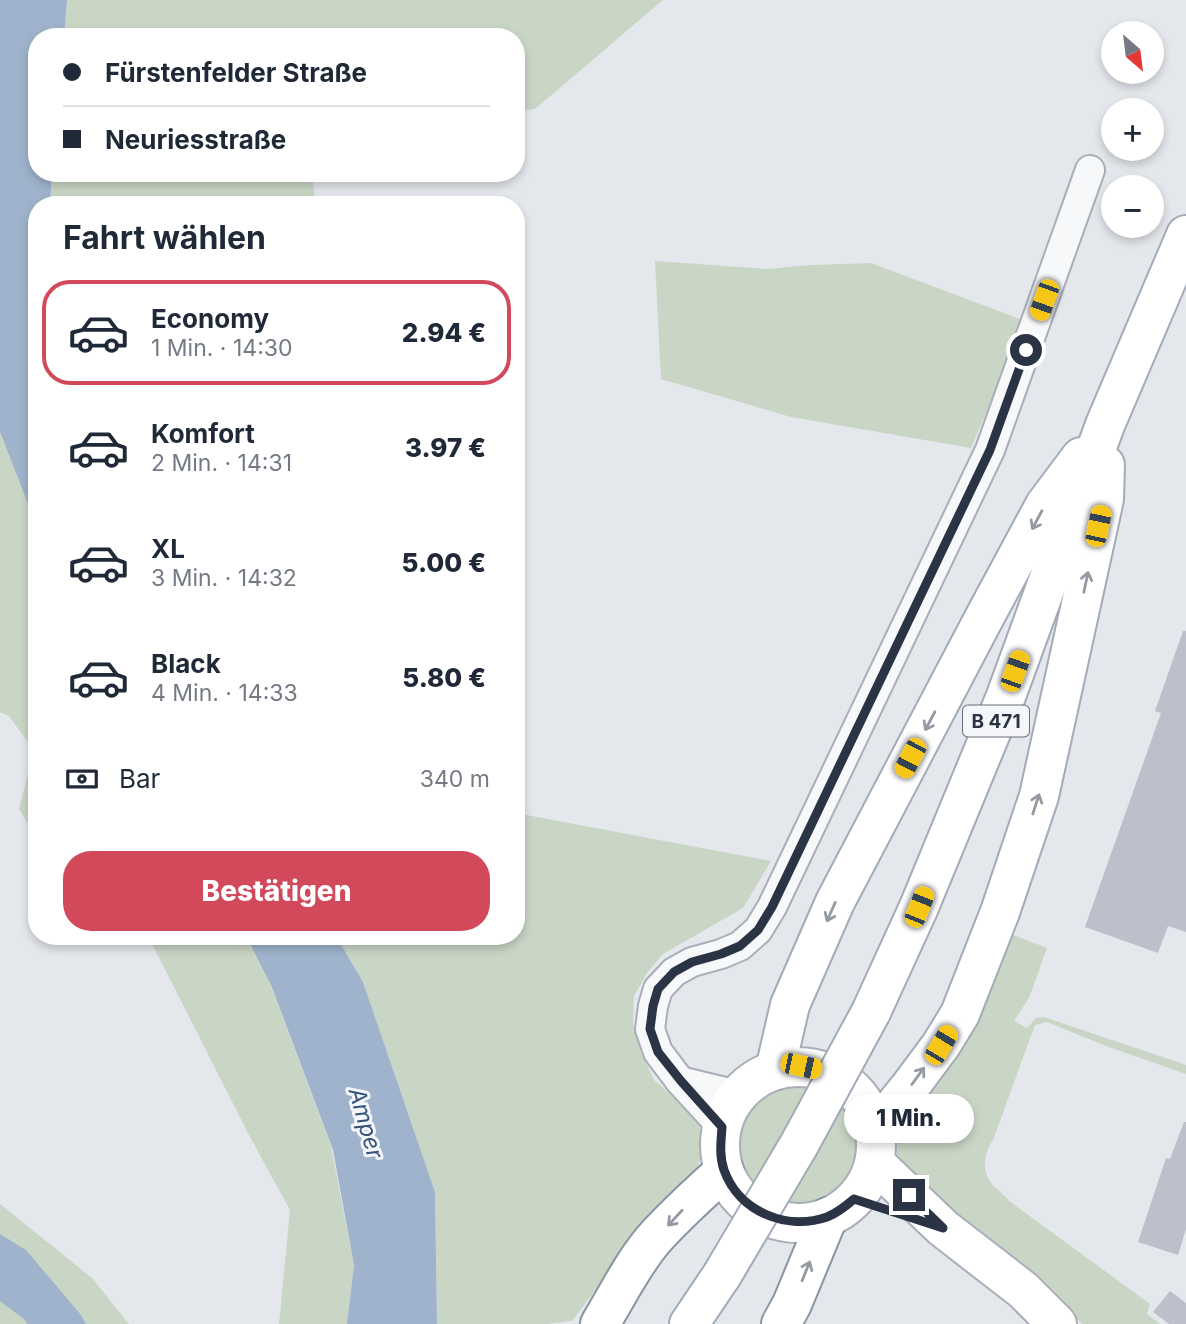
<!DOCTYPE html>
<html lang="de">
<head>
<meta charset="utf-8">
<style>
  :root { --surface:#fff; --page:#f2f2f3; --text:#1f2937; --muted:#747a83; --line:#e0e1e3; --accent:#d1495b }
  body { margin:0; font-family:Inter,sans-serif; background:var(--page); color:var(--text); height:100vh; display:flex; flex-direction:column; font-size:26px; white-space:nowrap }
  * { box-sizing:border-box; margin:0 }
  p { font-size:23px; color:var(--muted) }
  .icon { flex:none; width:38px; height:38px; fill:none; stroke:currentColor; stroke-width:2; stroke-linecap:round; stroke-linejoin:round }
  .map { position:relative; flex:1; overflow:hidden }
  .side { position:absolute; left:28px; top:196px; width:497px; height:749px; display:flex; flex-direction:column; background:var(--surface); border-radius:28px; box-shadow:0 4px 10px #0003 }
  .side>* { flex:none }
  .banner { position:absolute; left:28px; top:28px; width:497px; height:154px; border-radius:28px; box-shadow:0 4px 10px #0003; display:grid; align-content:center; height:154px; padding:0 35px; background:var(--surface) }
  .needle { width:46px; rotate:152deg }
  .controls { position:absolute; left:1101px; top:21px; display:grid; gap:14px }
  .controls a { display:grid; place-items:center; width:63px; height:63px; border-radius:50%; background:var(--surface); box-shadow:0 4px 10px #0003; font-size:35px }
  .end { position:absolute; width:32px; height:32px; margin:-16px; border:9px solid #2b3445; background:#fff; box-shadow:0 0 0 4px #fff }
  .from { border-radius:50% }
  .bubble { position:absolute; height:49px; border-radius:24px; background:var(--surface); box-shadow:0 4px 10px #0003; font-size:23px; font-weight:800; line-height:49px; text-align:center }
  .car { position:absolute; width:21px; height:42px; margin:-21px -10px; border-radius:9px; box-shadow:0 0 5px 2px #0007; background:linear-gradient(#f5c518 24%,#345 0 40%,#f5c518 0 76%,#345 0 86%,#f5c518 0) }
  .banner b { display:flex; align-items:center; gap:24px; height:66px; font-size:26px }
  .banner b+b { border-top:2px solid var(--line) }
  .banner i { width:18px; height:18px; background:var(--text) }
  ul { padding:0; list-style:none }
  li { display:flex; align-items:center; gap:21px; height:105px; margin:0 14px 10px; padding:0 21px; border:4px solid transparent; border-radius:28px }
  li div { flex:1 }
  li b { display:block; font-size:26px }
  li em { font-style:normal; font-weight:800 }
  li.on { border-color:var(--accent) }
  li>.icon { width:63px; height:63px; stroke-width:1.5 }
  h2 { padding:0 35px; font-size:32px; line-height:84px }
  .pay { display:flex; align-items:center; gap:18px; height:77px; padding:0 35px; font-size:26px }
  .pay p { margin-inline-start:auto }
  .button { display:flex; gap:14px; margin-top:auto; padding:14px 35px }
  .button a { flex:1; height:80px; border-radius:28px; background:var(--accent); color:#fff; font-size:28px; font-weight:800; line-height:80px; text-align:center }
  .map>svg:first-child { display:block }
  .green { fill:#c9d6c5 }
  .water { fill:#9fb4cc }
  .building { fill:#bbc0ca }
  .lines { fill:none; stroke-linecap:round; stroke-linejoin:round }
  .street-casing { stroke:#a9aeb7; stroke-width:32 }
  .secondary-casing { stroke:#a9aeb7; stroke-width:42 }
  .primary-casing { stroke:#a3abb8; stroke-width:42 }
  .highway-casing { stroke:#8b94a3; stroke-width:42 }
  .street { stroke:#f7f8fa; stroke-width:28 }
  .secondary { stroke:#fff; stroke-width:38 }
  .primary { stroke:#fff; stroke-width:38 }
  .highway { stroke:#fff; stroke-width:38 }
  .primary-bridge-casing { stroke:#a3abb8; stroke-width:42; stroke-linecap:butt }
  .primary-bridge { stroke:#fff; stroke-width:38 }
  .oneway { stroke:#959aa2 }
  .route { stroke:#2b3445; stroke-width:9 }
  .labels { text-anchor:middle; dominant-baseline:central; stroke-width:6; stroke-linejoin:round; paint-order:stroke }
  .shield { fill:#f4f6f9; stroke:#676e7b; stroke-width:2 }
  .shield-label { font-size:19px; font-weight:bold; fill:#2b3445 }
  .water-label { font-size:23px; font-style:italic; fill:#34527a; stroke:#f4f6f9 }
</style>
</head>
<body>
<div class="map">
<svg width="1186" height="1324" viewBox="0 0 1186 1324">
  <rect width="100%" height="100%" fill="#e4e7ec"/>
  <g class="green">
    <path d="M 67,0 L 663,0 L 535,109 L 516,111 L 516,37 L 64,37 Z"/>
    <path d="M 52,173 L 312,173 L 315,205 L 50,205 Z"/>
    <path d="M 655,261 L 767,269 L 811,265 L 871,263 L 1025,321 L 971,448 L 791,417 L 661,379 Z"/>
    <path d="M 0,432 L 37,527 L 37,838 L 19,809 L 34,750 L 9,716 L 0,712 Z"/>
    <path d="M 516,813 L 771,861 L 743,908 L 663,954 L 647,973 L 634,996 L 633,1023 L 641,1053 L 654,1080 L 679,1101 L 699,1123 L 703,1150 L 696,1173 L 640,1231 L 572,1321 L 547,1324 L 437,1324 L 435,1192 L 363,982 L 336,936 L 516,936 Z"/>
    <path d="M 1003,931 L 1047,948 L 1029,998 L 1014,1021 L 1027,1028 L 1036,1018 L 1044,1017 L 1186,1065 L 1186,1074 L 1106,1046 L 1047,1022 L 1035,1025 L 993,1140 C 984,1154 981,1170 992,1184 C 997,1191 1005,1194 1009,1201 L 1150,1304 L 1147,1314 L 1160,1324 L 1082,1324 L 1035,1278 L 957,1220 L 899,1165 L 896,1146 L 900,1123 Z"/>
    <path d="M 148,936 L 246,936 L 268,978 L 331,1146 L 354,1265 L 347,1324 L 279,1324 L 290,1210 L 249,1135 Z"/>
    <circle cx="798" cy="1144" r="61"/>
    <path d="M 0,1204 L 92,1278 L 129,1324 L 0,1324 Z"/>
  </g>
  <g class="water">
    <path d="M 0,0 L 67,0 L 64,37 L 37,37 L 37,173 L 52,173 L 50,205 L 37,205 L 37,527 L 0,432 Z"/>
    <path d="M 246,936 L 336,936 L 363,982 L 435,1192 L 437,1324 L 347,1324 L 354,1265 L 333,1150 L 271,985 Z"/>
    <path d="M 0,1234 L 26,1250 L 81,1315 L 86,1324 L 27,1324 L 25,1320 L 0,1301 Z"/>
  </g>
  <g class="building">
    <path d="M 1183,631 L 1186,631 L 1186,932 L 1168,926 L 1158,953 L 1085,927 L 1161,713 L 1155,711 Z"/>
    <path d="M 1184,1122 L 1186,1122 L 1186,1229 L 1178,1255 L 1138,1242 L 1166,1158 L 1170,1159 Z"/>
    <path d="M 1170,1291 L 1186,1303 L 1186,1324 L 1169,1324 L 1153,1312 Z"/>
  </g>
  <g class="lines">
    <g class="street-casing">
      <g id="street">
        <path d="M 680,1081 L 738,1095"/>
        <path d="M 722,1127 L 680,1081 L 658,1052 L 650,1029 L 653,1006 L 658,989 L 674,972 L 692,962 L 721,954 L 740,946 L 758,930 L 772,907 L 990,450 L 1090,170"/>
      </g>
    </g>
    <g class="secondary-casing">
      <g id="secondary">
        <circle cx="798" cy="1145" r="78"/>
        <path d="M 875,1163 L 943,1228 L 1023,1290 L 1057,1324"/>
      </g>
    </g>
    <g class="primary-casing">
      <g id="primary">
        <path d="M 871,1012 L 919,907 L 1006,696 L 1105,425 L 1186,235"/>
        <path d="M 775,1070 L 790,1005 L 835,902 L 983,620 L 1045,505 L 1081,457"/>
        <path d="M 875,1130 L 909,1088 L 941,1045 L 960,1014 L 1000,912 L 1039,796 L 1104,499 L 1105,465"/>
        <path d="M 689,1324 L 722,1275"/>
      </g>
    </g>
    <g class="highway-casing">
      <g id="highway">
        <path d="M 600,1324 C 617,1296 632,1265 653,1240 C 675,1215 700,1193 724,1171"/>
        <path d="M 781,1324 L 792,1304 L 828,1217"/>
      </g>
    </g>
    <use href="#street" class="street"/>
    <use href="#secondary" class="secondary"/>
    <use href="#primary" class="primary"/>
    <use href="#highway" class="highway"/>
    <g class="primary-bridge-casing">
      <path id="primary-bridge" d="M 722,1275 L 800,1143 L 871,1012"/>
    </g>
    <use href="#primary-bridge" class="primary-bridge"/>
  </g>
  <defs><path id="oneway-shaft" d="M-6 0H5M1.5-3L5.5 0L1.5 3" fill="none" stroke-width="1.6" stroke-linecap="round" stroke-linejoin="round" transform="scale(1.75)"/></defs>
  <g class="oneway">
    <use href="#oneway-shaft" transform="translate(1037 520) rotate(118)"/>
    <use href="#oneway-shaft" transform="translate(1086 582) rotate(-78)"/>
    <use href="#oneway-shaft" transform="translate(930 721) rotate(118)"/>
    <use href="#oneway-shaft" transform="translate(1036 804) rotate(-72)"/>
    <use href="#oneway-shaft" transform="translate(831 912) rotate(114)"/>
    <use href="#oneway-shaft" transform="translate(918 1076) rotate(-54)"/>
    <use href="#oneway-shaft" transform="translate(675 1218) rotate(133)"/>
    <use href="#oneway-shaft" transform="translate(806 1271) rotate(-68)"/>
  </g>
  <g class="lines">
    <path class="route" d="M 909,1195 L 943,1228 L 854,1199 C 846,1206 837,1213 827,1217 C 787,1231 739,1212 724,1170 C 719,1156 721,1142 722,1127 L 681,1081 L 658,1052 L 650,1029 L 653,1006 L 658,989 L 674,972 L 692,962 L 721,954 L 740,946 L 758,930 L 772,907 L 990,450 L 1026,350"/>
  </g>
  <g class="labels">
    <rect class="shield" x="963" y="705.5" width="66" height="31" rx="5"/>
    <g class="shield-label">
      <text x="996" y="721">B 471</text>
    </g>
    <g class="water-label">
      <text transform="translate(366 1123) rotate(74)">Amper</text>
    </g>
  </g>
</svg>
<div class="controls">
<a><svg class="needle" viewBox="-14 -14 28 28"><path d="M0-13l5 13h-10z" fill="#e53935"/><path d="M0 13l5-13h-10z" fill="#747a83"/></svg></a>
<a>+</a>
<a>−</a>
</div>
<i class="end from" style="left:1026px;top:350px"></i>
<i class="end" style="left:909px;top:1195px"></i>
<div class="bubble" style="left:844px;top:1094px;width:130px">1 Min.</div>
<i class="car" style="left:1044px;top:300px;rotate:200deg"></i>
<i class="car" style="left:1098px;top:526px;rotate:12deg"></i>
<i class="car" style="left:1015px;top:671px;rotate:20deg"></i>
<i class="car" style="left:910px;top:758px;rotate:208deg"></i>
<i class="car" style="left:919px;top:907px;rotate:22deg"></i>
<i class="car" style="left:941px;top:1045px;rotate:31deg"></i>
<i class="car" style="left:801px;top:1066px;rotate:102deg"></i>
<div class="banner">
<b><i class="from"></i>Fürstenfelder Straße</b>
<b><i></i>Neuriesstraße</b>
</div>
<section class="side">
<h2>Fahrt wählen</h2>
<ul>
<li class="on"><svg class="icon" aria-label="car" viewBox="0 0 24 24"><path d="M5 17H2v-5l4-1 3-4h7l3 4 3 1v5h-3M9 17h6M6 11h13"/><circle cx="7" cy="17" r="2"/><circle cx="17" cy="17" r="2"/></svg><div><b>Economy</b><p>1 Min. · 14:30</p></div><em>2.94 €</em></li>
<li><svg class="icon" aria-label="car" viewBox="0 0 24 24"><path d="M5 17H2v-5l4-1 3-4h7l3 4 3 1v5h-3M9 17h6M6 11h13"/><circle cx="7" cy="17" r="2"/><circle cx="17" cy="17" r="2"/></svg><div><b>Komfort</b><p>2 Min. · 14:31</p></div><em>3.97 €</em></li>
<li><svg class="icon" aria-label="car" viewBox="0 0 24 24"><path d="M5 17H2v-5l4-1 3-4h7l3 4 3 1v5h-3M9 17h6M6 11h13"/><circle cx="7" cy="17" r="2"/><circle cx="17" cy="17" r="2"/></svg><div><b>XL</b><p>3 Min. · 14:32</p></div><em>5.00 €</em></li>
<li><svg class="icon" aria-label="car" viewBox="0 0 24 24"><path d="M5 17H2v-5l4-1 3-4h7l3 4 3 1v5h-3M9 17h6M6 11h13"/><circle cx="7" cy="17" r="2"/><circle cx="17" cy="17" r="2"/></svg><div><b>Black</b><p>4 Min. · 14:33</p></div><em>5.80 €</em></li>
</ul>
<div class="pay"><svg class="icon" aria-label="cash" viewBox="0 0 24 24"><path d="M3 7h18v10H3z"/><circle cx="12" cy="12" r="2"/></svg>Bar<p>340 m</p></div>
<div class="button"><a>Bestätigen</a></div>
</section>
</div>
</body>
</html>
